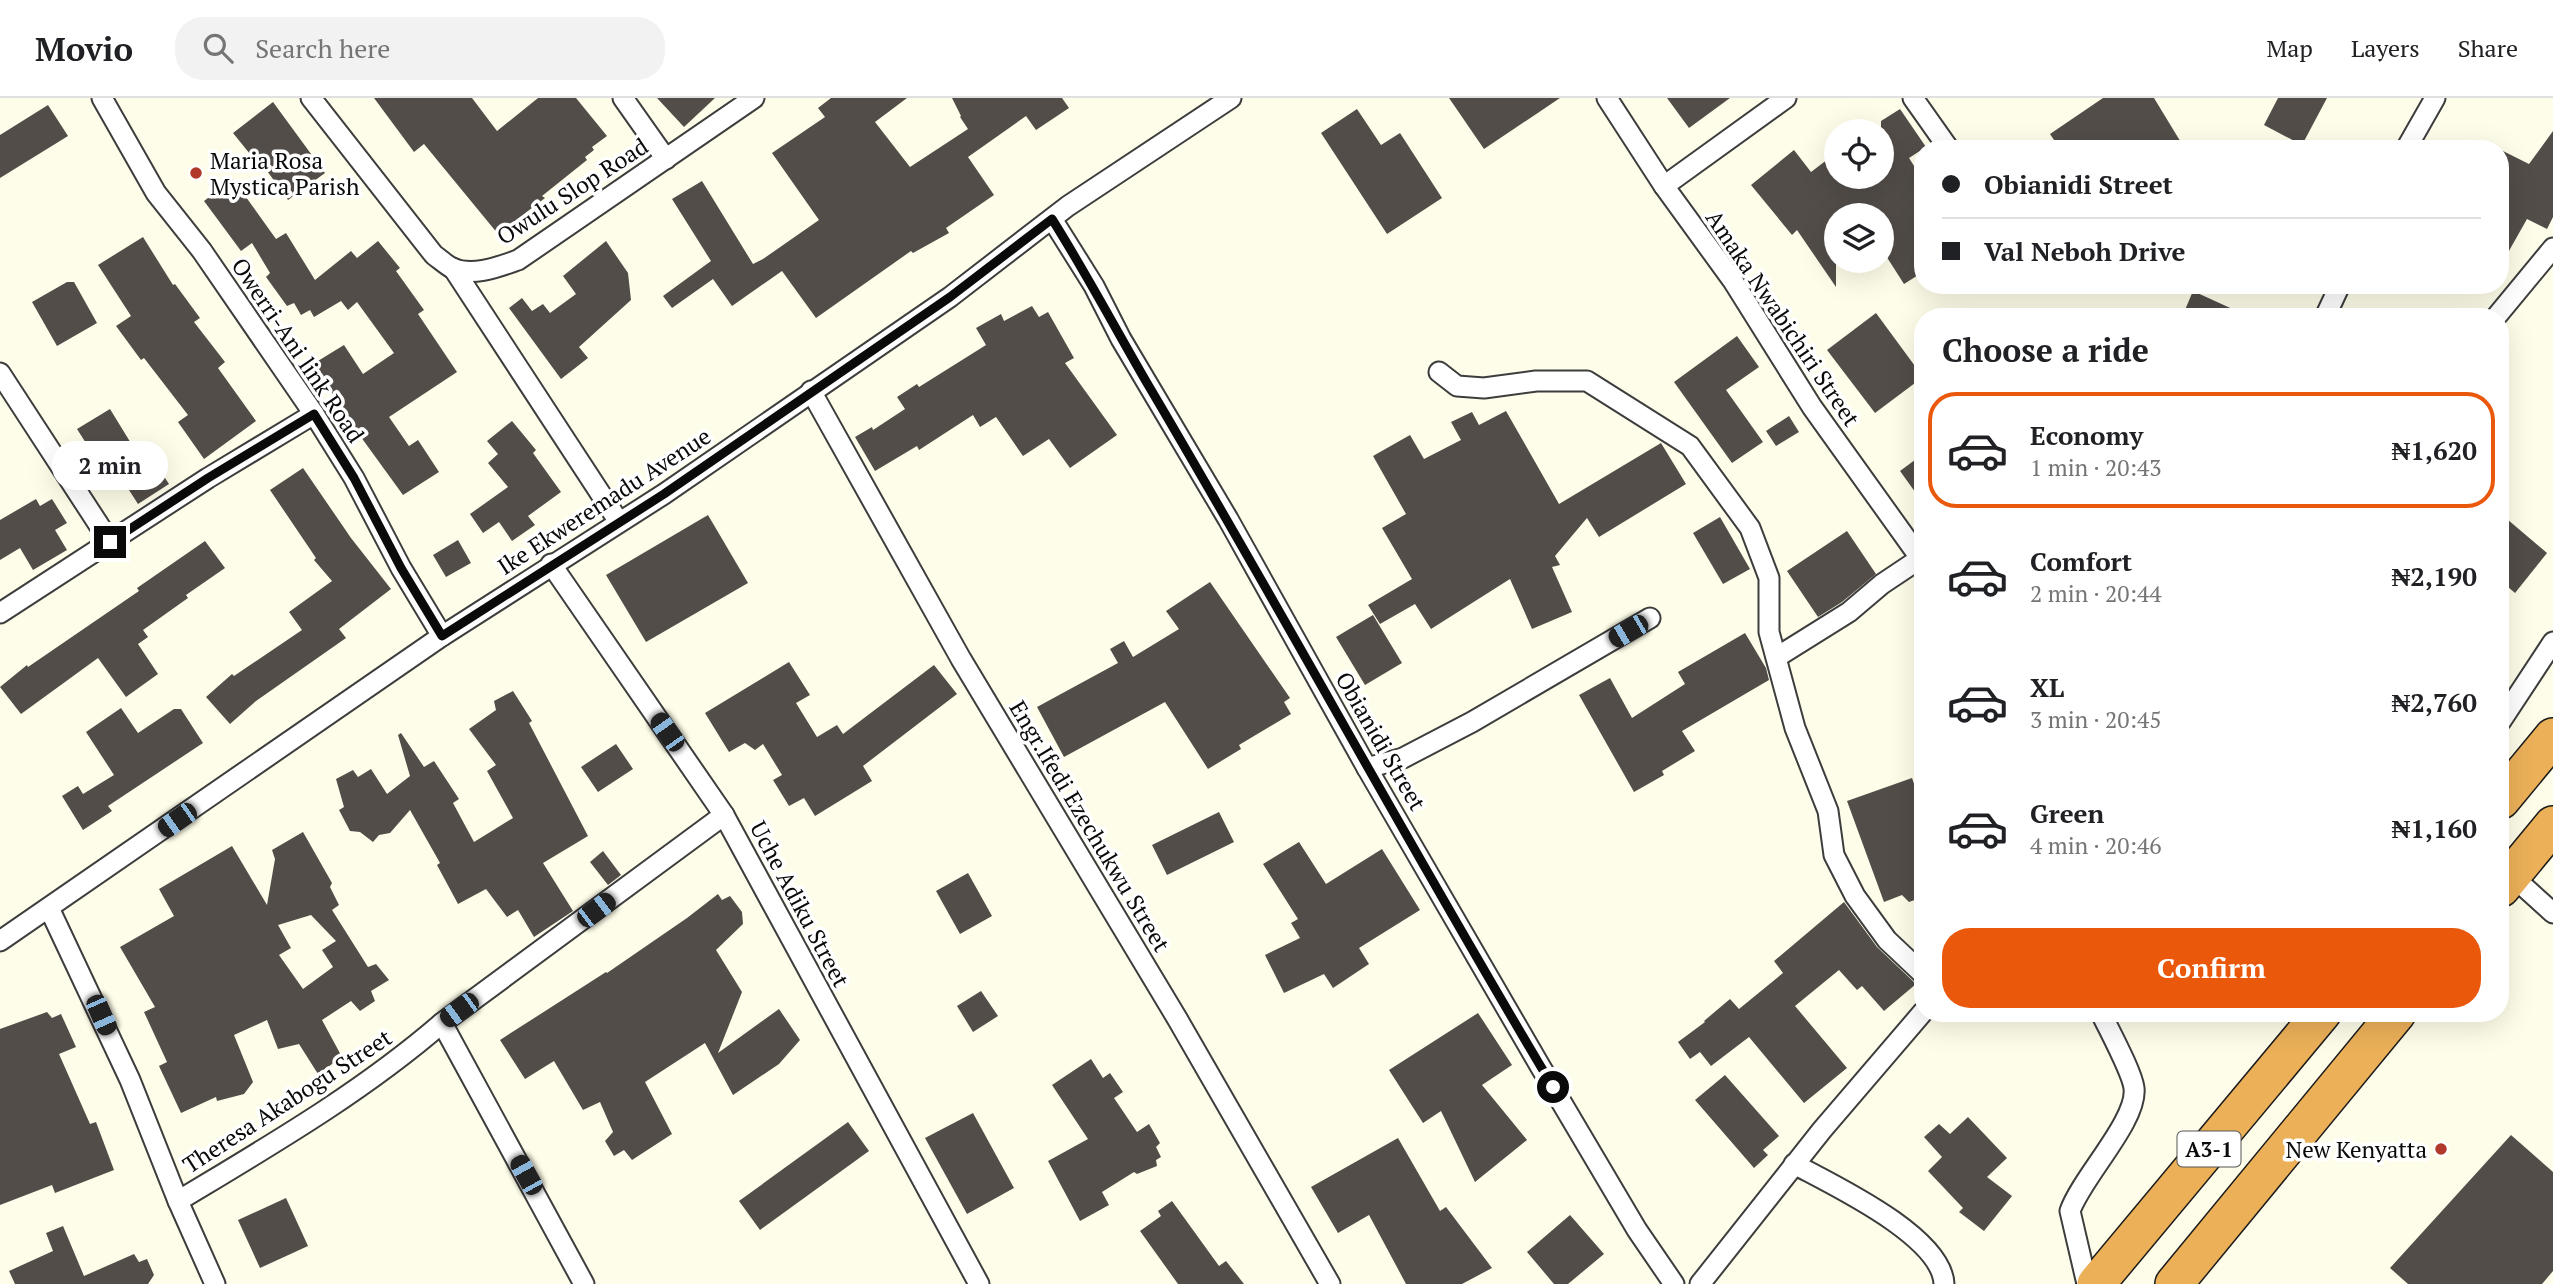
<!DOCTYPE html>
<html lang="en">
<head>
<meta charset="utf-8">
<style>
  :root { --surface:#fff; --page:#f2f2f2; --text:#202124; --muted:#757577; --line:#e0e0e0; --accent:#ea580c }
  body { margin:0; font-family:"PT Serif",serif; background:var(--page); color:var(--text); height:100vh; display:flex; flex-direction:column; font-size:26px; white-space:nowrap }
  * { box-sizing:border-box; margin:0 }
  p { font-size:23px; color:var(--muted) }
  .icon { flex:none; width:38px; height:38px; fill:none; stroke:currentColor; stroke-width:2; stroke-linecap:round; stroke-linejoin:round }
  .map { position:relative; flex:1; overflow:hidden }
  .drawer { position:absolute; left:1914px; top:210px; width:595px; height:714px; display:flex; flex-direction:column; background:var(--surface); border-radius:28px; box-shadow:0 7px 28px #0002 }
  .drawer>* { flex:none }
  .top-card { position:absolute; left:1914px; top:42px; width:595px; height:154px; border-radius:28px; box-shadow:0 7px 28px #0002; display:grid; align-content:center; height:154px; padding:0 28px; background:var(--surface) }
  .controls { position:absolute; left:1824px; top:21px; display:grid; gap:14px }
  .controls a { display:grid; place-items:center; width:70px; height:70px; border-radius:50%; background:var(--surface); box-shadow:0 7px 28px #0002; font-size:35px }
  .end { position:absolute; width:32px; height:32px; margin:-16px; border:9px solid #0a0a0a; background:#fff; box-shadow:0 0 0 4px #fff }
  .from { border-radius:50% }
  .bubble { position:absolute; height:49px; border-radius:24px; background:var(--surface); box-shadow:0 7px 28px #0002; font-size:23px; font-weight:700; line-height:49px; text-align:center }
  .car { position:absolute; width:21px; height:42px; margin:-21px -10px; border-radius:9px; box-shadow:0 0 5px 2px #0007; background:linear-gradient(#222 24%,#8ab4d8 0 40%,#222 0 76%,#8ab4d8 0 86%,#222 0) }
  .top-card b { display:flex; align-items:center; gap:24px; height:66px; font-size:26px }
  .top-card b+b { border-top:2px solid var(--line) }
  .top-card i { width:18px; height:18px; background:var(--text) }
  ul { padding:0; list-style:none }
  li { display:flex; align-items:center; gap:21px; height:116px; margin:0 14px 10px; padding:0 14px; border:4px solid transparent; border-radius:28px }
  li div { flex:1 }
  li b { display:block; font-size:26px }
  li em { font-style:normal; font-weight:700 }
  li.selected { border-color:var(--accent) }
  li>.icon { width:63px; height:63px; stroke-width:1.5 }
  h2 { padding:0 28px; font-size:32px; line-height:84px }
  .cta { display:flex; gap:14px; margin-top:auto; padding:14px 28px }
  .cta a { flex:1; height:80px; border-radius:28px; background:var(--accent); color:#fff; font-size:28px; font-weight:700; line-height:80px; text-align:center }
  header { display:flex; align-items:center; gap:42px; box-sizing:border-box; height:98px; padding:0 35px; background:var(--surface); border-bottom:2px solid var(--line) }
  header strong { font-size:33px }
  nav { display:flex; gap:38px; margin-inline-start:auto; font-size:24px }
  .search { width:490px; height:63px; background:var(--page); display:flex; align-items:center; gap:18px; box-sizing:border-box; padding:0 24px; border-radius:28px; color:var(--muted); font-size:26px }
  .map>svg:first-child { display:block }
  .building { fill:#524d48; fill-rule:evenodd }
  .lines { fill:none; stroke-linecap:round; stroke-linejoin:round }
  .street-casing { stroke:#3d3d3d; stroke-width:23 }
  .highway-casing { stroke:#1b1b1b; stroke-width:40 }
  .street { stroke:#fff; stroke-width:19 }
  .highway { stroke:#ecb059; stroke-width:37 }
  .route { stroke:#0a0a0a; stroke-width:9 }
  .poi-dot { fill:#b1382b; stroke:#fff; stroke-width:2.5 }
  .labels { text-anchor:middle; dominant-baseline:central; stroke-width:7; stroke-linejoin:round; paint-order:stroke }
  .shield { fill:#fff; stroke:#545454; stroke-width:2 }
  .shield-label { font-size:21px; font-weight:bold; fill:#0a0a0a }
  .poi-label { font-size:23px; fill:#0a0a0a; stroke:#fff; text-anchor:start }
  .street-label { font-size:23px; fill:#0a0a0a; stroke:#fff }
</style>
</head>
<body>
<header>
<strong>Movio</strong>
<div class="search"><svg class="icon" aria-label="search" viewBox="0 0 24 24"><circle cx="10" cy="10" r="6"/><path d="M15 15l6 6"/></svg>Search here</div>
<nav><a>Map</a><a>Layers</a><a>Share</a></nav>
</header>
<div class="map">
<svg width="2553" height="1186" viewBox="0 0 2553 1186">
  <rect width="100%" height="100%" fill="#fefde9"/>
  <g class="building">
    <path d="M 374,0 L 472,0 L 497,33 L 538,0 L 576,0 L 607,38 L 592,49 L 594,52 L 585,59 L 587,62 L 542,98 L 545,100 L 498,136 L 424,46 L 414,54 Z"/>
    <path d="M 657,0 L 715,0 L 684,29 Z"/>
    <path d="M 831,0 L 907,0 L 875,24 L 910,69 L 968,31 L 960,19 L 961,18 L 952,0 L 1062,0 L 1069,10 L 1036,32 L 1026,18 L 968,59 L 994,97 L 946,130 L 949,135 L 913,155 L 911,153 L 816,220 L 782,173 L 732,208 L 713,181 L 672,210 L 663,198 L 711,163 L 672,101 L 702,83 L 753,166 L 763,161 L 819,122 L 772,55 L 825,19 L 818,10 Z"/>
    <path d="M 1449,0 L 1560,0 L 1484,51 Z"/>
    <path d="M 1667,0 L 1730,0 L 1689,30 Z"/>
    <path d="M 2103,0 L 2154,0 L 2185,51 L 2060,51 L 2050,36 Z"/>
    <path d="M 2278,0 L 2327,0 L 2302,47 L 2264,27 Z"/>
    <path d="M 273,4 L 325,75 L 288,102 L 257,59 L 254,61 L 233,35 Z"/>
    <path d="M 48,7 L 68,38 L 0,80 L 0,37 Z"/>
    <path d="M 1357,11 L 1381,47 L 1400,35 L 1442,100 L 1387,136 L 1321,35 Z"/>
    <path d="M 1900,11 L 1926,49 L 1909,60 L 1923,82 L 1923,174 L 1904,186 L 1881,150 L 1881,117 L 1836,117 L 1836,189 L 1797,132 L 1792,137 L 1751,87 L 1794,52 L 1811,74 L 1836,55 L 1836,79 L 1881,79 L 1881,23 Z"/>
    <path d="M 2553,33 L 2553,119 L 2547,131 L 2527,121 L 2501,167 L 2501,52 L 2529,66 Z"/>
    <path d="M 233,81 L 276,141 L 286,135 L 315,182 L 351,153 L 357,160 L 378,143 L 400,170 L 396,173 L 424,212 L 418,216 L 457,274 L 389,319 L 409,348 L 418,342 L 439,374 L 403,397 L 358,335 L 313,266 L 344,247 L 363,276 L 394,255 L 357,204 L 348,212 L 341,203 L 314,219 L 310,212 L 301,217 L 294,205 L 287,208 L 266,179 L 270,175 L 252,145 L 241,153 L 204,103 Z"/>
    <path d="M 143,139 L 173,187 L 175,186 L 200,220 L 194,224 L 225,264 L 218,270 L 256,323 L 204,361 L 178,324 L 188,317 L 144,260 L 141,262 L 116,228 L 131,218 L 98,167 Z"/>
    <path d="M 606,143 L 628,175 L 631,202 L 579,249 L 588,260 L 561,281 L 509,210 L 522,200 L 532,213 L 543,206 L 550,215 L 576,196 L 563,178 Z"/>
    <path d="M 67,184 L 74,184 L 97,225 L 57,248 L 32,204 Z"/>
    <path d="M 2193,193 L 2250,219 L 2182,219 Z"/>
    <path d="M 1032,208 L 1039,219 L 1048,214 L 1074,260 L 1065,265 L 1117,337 L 1070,370 L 1049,341 L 1023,358 L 996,319 L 980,329 L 973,317 L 919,352 L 917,348 L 875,373 L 855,339 L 872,329 L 873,332 L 905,311 L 897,299 L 917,286 L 919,289 L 986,247 L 976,230 L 1001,216 L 1004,223 Z"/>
    <path d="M 1876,215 L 1923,279 L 1875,315 L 1827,252 Z"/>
    <path d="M 1737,238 L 1759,269 L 1726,292 L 1763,344 L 1732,365 L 1674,284 Z"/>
    <path d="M 110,311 L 140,360 L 148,354 L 169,386 L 138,406 L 107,358 L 98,364 L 77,331 Z"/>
    <path d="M 1506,313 L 1559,406 L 1661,345 L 1686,386 L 1599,439 L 1587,420 L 1555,458 L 1560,467 L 1552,469 L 1572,514 L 1532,531 L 1510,481 L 1431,531 L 1415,506 L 1380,526 L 1368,507 L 1412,481 L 1382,430 L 1406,416 L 1373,358 L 1410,337 L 1424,361 L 1461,342 L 1451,324 L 1472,314 L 1479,327 Z"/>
    <path d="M 1789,318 L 1799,334 L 1776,348 L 1766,333 Z"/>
    <path d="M 512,323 L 536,352 L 533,355 L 561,394 L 528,418 L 535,427 L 512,443 L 499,424 L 483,435 L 470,416 L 508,389 L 488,365 L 498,356 L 487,343 Z"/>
    <path d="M 1923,356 L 1923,405 L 1900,373 Z"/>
    <path d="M 303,370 L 351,440 L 391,491 L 339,531 L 346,540 L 256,603 L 230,626 L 206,599 L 232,576 L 234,578 L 302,532 L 289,514 L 332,483 L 314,462 L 316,460 L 270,392 Z"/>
    <path d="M 36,401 L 40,408 L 52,401 L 67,425 L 55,432 L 67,452 L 33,472 L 20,450 L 0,462 L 0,422 Z"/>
    <path d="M 2501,416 L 2547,455 L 2515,495 L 2501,483 Z"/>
    <path d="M 708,417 L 748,485 L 646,544 L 606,477 Z"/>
    <path d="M 1720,419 L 1750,471 L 1723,486 L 1693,435 Z"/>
    <path d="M 1847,433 L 1876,476 L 1842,504 L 1818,519 L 1787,473 Z"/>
    <path d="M 458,442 L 471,465 L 446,479 L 433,457 Z"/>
    <path d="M 205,443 L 225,470 L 186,497 L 188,500 L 143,532 L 148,539 L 138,546 L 158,576 L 126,599 L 98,560 L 21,616 L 0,589 L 27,567 L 28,569 L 139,493 L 137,490 Z"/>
    <path d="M 1210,484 L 1290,600 L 1284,604 L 1291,616 L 1239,647 L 1241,651 L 1208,671 L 1165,604 L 1064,659 L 1037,609 L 1118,565 L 1110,551 L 1124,543 L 1133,559 L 1179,531 L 1166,513 Z"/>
    <path d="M 1373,517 L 1402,565 L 1365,587 L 1336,539 Z"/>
    <path d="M 1745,535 L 1766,570 L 1769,582 L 1682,633 L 1695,653 L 1662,673 L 1664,677 L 1634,694 L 1579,597 L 1610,580 L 1632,620 L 1685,586 L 1678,574 Z"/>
    <path d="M 789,564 L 810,597 L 796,605 L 817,639 L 837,627 L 843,636 L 934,567 L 957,596 L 863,668 L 872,683 L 815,718 L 804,700 L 789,708 L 773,682 L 782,677 L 763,646 L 755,652 L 745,645 L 729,654 L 705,615 Z"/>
    <path d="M 513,593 L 532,623 L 529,625 L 588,738 L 543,765 L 573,813 L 534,839 L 518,812 L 507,819 L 486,791 L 458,806 L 437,767 L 440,765 L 410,712 L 390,735 L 379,737 L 373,744 L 360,734 L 350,733 L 339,712 L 344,709 L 336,681 L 353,672 L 358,679 L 371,671 L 387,696 L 410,678 L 398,637 L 401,635 L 424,669 L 434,663 L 459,701 L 453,705 L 474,744 L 513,720 L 487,673 L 496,667 L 469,631 L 496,612 L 494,603 Z"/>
    <path d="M 121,610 L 138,635 L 174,611 L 181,611 L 203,645 L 108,708 L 112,713 L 83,732 L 62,698 L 78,688 L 83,696 L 114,677 L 86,634 Z"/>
    <path d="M 616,646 L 633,671 L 598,694 L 581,669 Z"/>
    <path d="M 1912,680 L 1923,711 L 1923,799 L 1909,804 L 1902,797 L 1884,804 L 1847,703 Z"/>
    <path d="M 1219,714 L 1234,744 L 1167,777 L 1152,747 Z"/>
    <path d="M 303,734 L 332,785 L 330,789 L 339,807 L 332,812 L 368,869 L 376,866 L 389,882 L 371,893 L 375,903 L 360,913 L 351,903 L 322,922 L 342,959 L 318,976 L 299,946 L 278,951 L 267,922 L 234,937 L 253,984 L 244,996 L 217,1003 L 216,999 L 181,1015 L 159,968 L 167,964 L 144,914 L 155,909 L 120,849 L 174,818 L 159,791 L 232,748 L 267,807 L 275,761 L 272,752 ZM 311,817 L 336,843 L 322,852 L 333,869 L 303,891 L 279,857 L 291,850 L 278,827 Z"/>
    <path d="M 1299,744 L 1326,786 L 1382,751 L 1420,812 L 1359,850 L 1369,866 L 1333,890 L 1324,876 L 1284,895 L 1265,857 L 1300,840 L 1291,825 L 1298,821 L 1263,766 Z"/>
    <path d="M 603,753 L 621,777 L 608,787 L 590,764 Z"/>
    <path d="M 968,775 L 992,818 L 960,836 L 936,793 Z"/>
    <path d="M 718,796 L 722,802 L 730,798 L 742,814 L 743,826 L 716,852 L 742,894 L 718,955 L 779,911 L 800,942 L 779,966 L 733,997 L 705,945 L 645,984 L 672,1036 L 632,1062 L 624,1052 L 614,1058 L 605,1043 L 613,1034 L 600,1004 L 583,1012 L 554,963 L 525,981 L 500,942 L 606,874 L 607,875 L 687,820 Z"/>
    <path d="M 1844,804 L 1877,849 L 1916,886 L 1884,913 L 1862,888 L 1857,892 L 1839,872 L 1795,908 L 1847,970 L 1804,1005 L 1749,939 L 1711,968 L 1700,954 L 1690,961 L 1678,944 L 1705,924 L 1704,923 L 1730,901 L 1739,911 L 1783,875 L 1774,863 Z"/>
    <path d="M 981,893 L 998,918 L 973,934 L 957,908 Z"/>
    <path d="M 47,914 L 52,920 L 61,916 L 76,949 L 59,956 L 90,1026 L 96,1024 L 114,1072 L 55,1095 L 52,1087 L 0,1107 L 0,931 Z"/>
    <path d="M 1478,915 L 1512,967 L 1482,987 L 1527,1042 L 1475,1084 L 1441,1013 L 1423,1025 L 1389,972 Z"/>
    <path d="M 1091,961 L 1103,980 L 1110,975 L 1123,994 L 1114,1000 L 1137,1034 L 1149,1026 L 1160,1045 L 1156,1049 L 1161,1059 L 1156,1062 L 1157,1068 L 1137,1076 L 1134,1074 L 1102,1094 L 1109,1107 L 1080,1123 L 1048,1063 L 1088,1041 L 1052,987 Z"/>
    <path d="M 1725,977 L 1779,1038 L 1763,1052 L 1768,1057 L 1754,1070 L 1695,1002 Z"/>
    <path d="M 973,1015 L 1014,1090 L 967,1116 L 925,1040 Z"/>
    <path d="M 1968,1019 L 2007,1060 L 1987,1079 L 2012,1098 L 1984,1133 L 1959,1114 L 1963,1110 L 1928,1073 L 1942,1059 L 1924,1039 L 1939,1026 L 1950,1036 Z"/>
    <path d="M 848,1024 L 869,1053 L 760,1132 L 739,1103 Z"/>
    <path d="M 2511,1037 L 2553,1074 L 2553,1173 L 2542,1186 L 2408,1186 L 2390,1170 Z"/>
    <path d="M 1398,1040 L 1440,1113 L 1446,1109 L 1492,1170 L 1462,1186 L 1406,1186 L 1369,1117 L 1338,1135 L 1311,1089 Z"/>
    <path d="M 286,1100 L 308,1148 L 260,1170 L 238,1122 Z"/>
    <path d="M 1172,1103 L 1219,1168 L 1226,1163 L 1244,1186 L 1178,1186 L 1140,1133 L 1161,1118 L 1158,1113 Z"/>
    <path d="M 1570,1117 L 1604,1156 L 1568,1186 L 1554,1186 L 1527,1154 Z"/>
    <path d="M 63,1128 L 84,1178 L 134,1156 L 139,1164 L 147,1161 L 154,1177 L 148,1186 L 15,1186 L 9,1173 L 53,1153 L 46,1135 Z"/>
  </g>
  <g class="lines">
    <g class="street-casing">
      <g id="street">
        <path d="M 102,0 L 156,95 L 202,153 L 314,316 L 354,380 L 401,470 L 442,538"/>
        <path d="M 311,0 L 434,157 C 440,161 446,167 452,170 C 473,179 498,169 518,162 L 754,0"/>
        <path d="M 623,0 L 666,61"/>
        <path d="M 1607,0 L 1664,88 L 1733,183 L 1812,309 L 1923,464"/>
        <path d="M 1913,0 L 1949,51"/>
        <path d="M 2406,51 L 2435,0"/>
        <path d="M 1664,88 L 1786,0"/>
        <path d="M 1052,121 L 1094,188 L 1121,241 L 1228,421 L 1367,670 L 1540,968 L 1637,1132 L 1674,1186"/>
        <path d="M 453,170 L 619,424"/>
        <path d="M 2325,219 L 2340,187"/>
        <path d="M 2496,219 L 2553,150"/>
        <path d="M 1439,274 L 1457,288 L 1484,290 L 1536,283 L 1587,283 L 1690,348 L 1750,430 L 1769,480 L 1769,534 L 1795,630 L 1828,713 L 1834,757 L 1855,798 L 1887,842 L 1923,876"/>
        <path d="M 0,275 L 110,444"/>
        <path d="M 811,293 L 961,561 L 1178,922 L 1330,1186"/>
        <path d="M 551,466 L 724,717 L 979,1186"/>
        <path d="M 0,515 L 208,380 L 314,316"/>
        <path d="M 1777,559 L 1849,514 L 1882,486 L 1921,460"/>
        <path d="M 2501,623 L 2553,544"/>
        <path d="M 1367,670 L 1403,660 L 1472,624 L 1650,520"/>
        <path d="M 2511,777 L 2553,815"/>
        <path d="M 49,810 L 130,982 L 178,1103 L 215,1186"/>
        <path d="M 0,843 L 442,538 L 664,396 L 950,199 L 1068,108 L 1231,0"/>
        <path d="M 442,925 L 584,1186"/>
        <path d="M 1794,1066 C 1833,1087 1942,1138 1944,1186"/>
        <path d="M 178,1103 C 269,1048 361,995 442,925 L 724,717"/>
        <path d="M 1700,1186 L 1822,1032 L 1923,914"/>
        <path d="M 2087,1186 L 2070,1113 C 2082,1079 2138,1022 2134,990 C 2132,974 2109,932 2101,915"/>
      </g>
    </g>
    <g class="highway-casing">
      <g id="highway">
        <path d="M 2501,702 L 2553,639"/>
        <path d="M 2501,790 L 2553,727"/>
        <path d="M 2096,1186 L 2322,915"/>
        <path d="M 2174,1186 L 2397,915"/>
      </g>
    </g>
    <use href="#street" class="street"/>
    <use href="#highway" class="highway"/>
  </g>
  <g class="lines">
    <path class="route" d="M 110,444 L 208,380 L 314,316 L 354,380 L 401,470 L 442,538 L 664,396 L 950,199 L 1052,121 C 1086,175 1115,230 1147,285 C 1285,518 1414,757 1553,989"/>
  </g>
  <g class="poi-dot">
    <circle cx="196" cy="75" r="7"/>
    <circle cx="2441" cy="1051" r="7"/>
  </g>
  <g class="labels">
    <rect class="shield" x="2177.5" y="1033.5" width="63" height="35" rx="5"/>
    <g class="shield-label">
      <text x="2209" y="1051">A3-1</text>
    </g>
    <g class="poi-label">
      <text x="210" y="62">Maria Rosa<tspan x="210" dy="26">Mystica Parish</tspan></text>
      <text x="2427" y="1051" text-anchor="end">New Kenyatta</text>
    </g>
    <g class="street-label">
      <text transform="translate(572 93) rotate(-33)">Owulu Slop Road</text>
      <text transform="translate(1783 220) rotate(56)">Amaka Nwabichiri Street</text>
      <text transform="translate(298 252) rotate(56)">Owerri-Ani link Road</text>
      <text transform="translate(604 403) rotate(-33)">Ike Ekweremadu Avenue</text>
      <text transform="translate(1381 643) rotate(60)">Obianidi Street</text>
      <text transform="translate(1090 728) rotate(59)">Engr.Ifedi Ezechukwu Street</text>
      <text transform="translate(800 806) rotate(62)">Uche Adiku Street</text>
      <text transform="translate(287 1003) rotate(-33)">Theresa Akabogu Street</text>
    </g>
  </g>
</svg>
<div class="controls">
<a><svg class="icon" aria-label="locate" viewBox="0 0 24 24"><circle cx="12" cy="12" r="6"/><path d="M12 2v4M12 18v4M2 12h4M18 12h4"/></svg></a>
<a><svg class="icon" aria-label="layers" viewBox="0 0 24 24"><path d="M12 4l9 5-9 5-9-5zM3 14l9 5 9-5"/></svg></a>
</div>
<i class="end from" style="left:1553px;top:989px"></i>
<i class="end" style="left:110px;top:444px"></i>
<div class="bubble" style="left:52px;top:343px;width:116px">2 min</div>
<i class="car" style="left:1628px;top:533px;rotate:240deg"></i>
<i class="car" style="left:667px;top:634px;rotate:325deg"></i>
<i class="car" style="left:177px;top:722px;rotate:235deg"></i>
<i class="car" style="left:596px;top:812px;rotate:53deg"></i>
<i class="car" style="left:459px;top:912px;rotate:234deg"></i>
<i class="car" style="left:101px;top:917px;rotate:156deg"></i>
<i class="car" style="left:526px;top:1077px;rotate:331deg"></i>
<div class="top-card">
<b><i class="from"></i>Obianidi Street</b>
<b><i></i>Val Neboh Drive</b>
</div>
<section class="drawer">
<h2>Choose a ride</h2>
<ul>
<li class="selected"><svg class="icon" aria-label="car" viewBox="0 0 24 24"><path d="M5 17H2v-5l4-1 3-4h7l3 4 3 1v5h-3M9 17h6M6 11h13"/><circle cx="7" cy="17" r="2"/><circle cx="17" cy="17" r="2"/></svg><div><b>Economy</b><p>1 min · 20:43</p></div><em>₦1,620</em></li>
<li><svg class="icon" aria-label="car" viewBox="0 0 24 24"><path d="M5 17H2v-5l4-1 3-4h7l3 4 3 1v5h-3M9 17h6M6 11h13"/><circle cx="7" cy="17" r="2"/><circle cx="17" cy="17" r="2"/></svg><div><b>Comfort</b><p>2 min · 20:44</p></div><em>₦2,190</em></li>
<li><svg class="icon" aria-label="car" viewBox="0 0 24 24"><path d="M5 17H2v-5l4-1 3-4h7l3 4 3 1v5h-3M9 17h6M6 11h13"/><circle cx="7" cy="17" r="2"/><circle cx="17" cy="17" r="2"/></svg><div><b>XL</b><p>3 min · 20:45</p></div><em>₦2,760</em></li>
<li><svg class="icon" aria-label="car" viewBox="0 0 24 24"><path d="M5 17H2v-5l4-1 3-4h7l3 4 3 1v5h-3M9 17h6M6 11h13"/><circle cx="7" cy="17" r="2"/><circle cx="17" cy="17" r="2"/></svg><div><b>Green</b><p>4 min · 20:46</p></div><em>₦1,160</em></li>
</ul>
<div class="cta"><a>Confirm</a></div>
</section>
</div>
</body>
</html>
